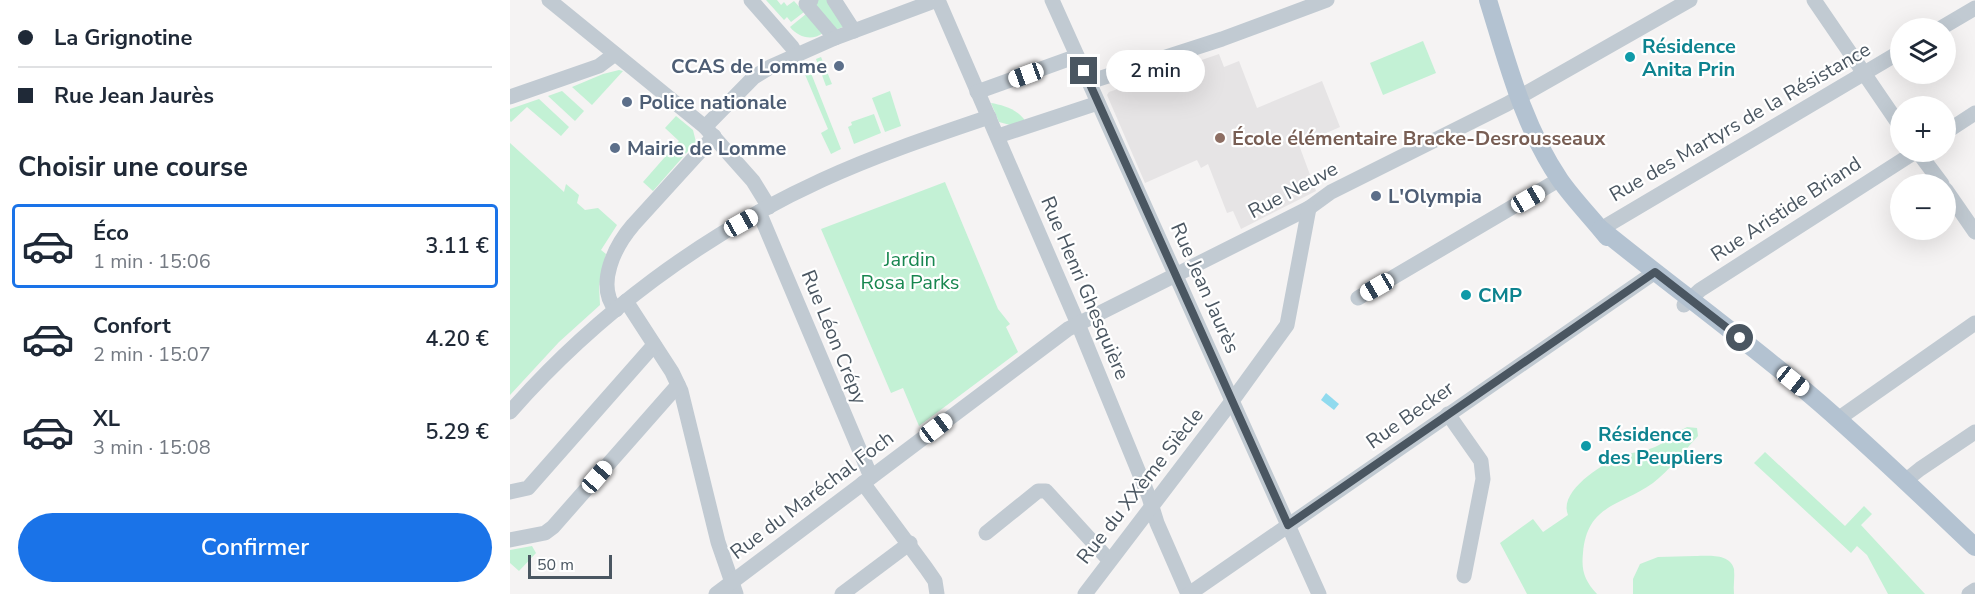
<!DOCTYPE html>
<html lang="fr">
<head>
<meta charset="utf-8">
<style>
  :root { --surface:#fff; --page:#f6f6f7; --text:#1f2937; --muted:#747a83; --line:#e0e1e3; --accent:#1a73e8 }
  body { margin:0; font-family:"Nunito Sans",sans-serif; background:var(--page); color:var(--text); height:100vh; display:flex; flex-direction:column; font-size:22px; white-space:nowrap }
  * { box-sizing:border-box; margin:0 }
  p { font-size:20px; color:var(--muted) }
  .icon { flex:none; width:33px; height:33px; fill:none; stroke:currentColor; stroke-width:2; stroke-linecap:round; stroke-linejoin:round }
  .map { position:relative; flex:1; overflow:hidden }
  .panel { display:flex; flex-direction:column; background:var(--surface); width:510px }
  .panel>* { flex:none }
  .banner { display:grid; align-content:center; height:132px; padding:0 18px; background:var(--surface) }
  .controls { position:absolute; left:1380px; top:18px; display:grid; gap:12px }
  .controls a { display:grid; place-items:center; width:66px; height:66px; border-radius:50%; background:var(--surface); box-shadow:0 6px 24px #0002; font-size:30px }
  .scale { position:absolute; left:18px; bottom:15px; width:84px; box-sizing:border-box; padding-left:6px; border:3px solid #4a5661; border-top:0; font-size:16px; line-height:21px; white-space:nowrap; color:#4a5661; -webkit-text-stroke:4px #fff; paint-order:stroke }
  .end { position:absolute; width:27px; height:27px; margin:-14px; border:8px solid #4a5661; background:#fff; box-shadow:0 0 0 3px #fff }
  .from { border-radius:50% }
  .bubble { position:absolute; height:42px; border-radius:21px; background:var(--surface); box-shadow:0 6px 24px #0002; font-size:20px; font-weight:600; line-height:42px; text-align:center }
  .car { position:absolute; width:18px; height:36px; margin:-18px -9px; border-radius:8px; box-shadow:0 0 4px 2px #0007; background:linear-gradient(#fff 24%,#345 0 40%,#fff 0 76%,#345 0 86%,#fff 0) }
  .banner b { display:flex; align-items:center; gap:21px; height:57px; font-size:22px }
  .banner b+b { border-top:2px solid var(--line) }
  .banner i { width:15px; height:15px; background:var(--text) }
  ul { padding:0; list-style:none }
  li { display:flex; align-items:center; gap:18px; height:84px; margin:0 12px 9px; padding:0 6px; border:3px solid transparent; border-radius:6px }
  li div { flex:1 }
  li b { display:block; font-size:22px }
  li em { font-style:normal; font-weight:600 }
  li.on { border-color:var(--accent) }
  li>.icon { width:54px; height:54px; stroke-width:1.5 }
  h2 { padding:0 18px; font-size:27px; line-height:72px }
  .button { display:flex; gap:12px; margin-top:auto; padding:12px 18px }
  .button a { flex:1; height:69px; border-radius:36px; background:var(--accent); color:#fff; font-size:24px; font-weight:600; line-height:69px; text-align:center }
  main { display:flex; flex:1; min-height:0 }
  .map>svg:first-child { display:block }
  .education { fill:#e6e4e5 }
  .green { fill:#c3f1d5 }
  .water { fill:#90daee }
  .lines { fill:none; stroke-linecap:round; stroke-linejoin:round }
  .minor { stroke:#c1cad2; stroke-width:15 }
  .major { stroke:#b3c2d1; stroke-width:18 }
  .route { stroke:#4a5661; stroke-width:8 }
  .culture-dot { fill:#0f9aa8; stroke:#fff; stroke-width:2 }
  .service-dot { fill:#5c6f8a; stroke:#fff; stroke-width:2 }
  .education-dot { fill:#8d6e63; stroke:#fff; stroke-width:2 }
  .labels { text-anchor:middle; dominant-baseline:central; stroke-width:4.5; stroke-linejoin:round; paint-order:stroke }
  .culture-label { font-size:20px; font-weight:bold; fill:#0d838f; stroke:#fff; text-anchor:start }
  .service-label { font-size:20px; font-weight:bold; fill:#4e5e75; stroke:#fff; text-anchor:start }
  .street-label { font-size:20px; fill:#4a5661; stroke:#fff }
  .education-label { font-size:20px; font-weight:bold; fill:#785e54; stroke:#fff; text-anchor:start }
  .park-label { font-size:20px; fill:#17864f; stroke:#fff }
</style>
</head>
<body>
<main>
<section class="panel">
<div class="banner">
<b><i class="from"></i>La Grignotine</b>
<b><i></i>Rue Jean Jaurès</b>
</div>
<h2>Choisir une course</h2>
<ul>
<li class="on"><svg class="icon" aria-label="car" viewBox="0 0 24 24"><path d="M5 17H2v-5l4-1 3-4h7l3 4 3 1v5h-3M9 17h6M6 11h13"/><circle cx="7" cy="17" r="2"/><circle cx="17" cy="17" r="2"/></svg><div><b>Éco</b><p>1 min · 15:06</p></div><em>3.11 €</em></li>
<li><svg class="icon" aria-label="car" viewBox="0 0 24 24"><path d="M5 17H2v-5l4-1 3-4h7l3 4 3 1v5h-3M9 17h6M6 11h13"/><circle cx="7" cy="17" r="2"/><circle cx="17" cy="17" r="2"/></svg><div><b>Confort</b><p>2 min · 15:07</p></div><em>4.20 €</em></li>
<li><svg class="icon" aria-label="car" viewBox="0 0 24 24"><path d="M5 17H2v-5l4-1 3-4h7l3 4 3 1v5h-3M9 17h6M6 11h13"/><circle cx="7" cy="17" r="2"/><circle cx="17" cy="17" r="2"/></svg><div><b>XL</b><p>3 min · 15:08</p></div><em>5.29 €</em></li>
</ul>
<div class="button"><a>Confirmer</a></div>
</section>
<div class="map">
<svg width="1465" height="594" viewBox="0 0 1465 594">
  <rect width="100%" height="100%" fill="#f5f3f3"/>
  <path class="education" d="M 709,54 L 714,67 L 729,61 L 747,108 L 812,81 L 830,127 L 789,145 L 806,191 L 731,229 L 723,211 L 717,213 L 698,164 L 691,168 L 687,160 L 635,183 L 597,95 L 599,92 Z"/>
  <g class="green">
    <path d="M 256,0 L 267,0 L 271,5 L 274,2 L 277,6 L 284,1 L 294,12 L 281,22 L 277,17 L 274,20 Z"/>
    <path d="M 305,0 L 318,0 L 335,26 L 323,31 L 301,4 Z"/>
    <path d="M 296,14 L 313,33 C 302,41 289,38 280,27 Z"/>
    <path d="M 913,41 L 926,73 L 873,95 L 860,63 Z"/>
    <path d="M 311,57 L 322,84 L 316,86 L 306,59 Z"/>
    <path d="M 297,63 L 331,149 L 321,154 L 311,133 L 318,129 L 291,65 Z"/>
    <path d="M 109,70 L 113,71 L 82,105 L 62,87 L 93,74 Z"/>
    <path d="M 52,91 L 74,111 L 65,121 L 38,96 Z"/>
    <path d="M 380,91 L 391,126 L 375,132 L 362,98 Z"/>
    <path d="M 29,99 L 59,127 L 51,136 L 17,107 L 1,122 L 0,121 L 0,109 Z"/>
    <path d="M 481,103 C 493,105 509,110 515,121 L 500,125 L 489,122 Z"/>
    <path d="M 364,114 L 371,133 L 344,144 L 338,127 L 342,125 L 341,122 Z"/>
    <path d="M 166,116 L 183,130 L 186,142 L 143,191 L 133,182 L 169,141 L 155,128 Z"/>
    <path d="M 0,143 L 54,192 L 56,184 L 69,195 L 67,203 L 75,210 L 88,208 L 107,225 L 91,250 L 96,254 L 89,286 L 90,305 L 49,342 L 0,395 Z"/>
    <path d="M 435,182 L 488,309 L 500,324 L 496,327 L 508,352 L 409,426 L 393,388 L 381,393 L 311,229 Z"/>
    <path d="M 1177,427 L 1187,428 L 1188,436 C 1175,450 1159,471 1143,483 C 1111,506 1077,504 1073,553 C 1071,571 1075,581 1087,594 L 1017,594 L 990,543 L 1023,519 L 1033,532 L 1058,515 C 1048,491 1093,463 1113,456 C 1125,451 1139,451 1149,445 C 1159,440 1167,432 1177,427 Z"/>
    <path d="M 1255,452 L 1335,526 L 1354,506 L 1362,514 L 1351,525 L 1415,594 L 1378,594 L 1357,555 L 1347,546 L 1341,553 L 1244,463 Z"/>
    <path d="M 22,546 L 26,553 L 9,571 L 0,563 L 0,550 Z"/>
    <path d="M 1185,556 C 1197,556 1220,553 1224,569 C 1225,577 1223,586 1224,594 L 1123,594 L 1123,579 L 1130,564 L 1148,557 Z"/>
  </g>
  <path class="water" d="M 816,393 L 829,404 L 824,410 L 811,400 Z"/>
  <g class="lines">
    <g class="minor">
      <path d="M 39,0 L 195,127 L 243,181 L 259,207"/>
      <path d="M 241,0 L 282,47 L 286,54"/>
      <path d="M 301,0 L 296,4 L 325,38"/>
      <path d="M 324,0 L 344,31"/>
      <path d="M 428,0 L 568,324 L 639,497 L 647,523 L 678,594"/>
      <path d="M 542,0 L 809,594"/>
      <path d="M 1304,0 L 1390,126"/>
      <path d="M 1431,28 L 1465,8"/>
      <path d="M 579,82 L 712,39 L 817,0"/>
      <path d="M 467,92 L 567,56"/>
      <path d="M 0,97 L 89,66 L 105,54"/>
      <path d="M 195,127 L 244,77 L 262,66 L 325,38 L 427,0"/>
      <path d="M 1436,132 L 1465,113"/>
      <path d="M 488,136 L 588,103"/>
      <path d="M 1408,152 L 1432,184"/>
      <path d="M 1436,190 L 1465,232"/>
      <path d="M 249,212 L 361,477"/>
      <path d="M 1091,229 L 1390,52"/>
      <path d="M 848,298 L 1050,179"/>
      <path d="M 116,301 L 162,372 L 171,391 L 208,542 L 226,594"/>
      <path d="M 1174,305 L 1190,290 L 1405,152"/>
      <path d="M 106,310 C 85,285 105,246 123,225 L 204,136"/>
      <path d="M 0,412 C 86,314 194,234 312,180 C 366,155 423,136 479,117"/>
      <path d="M 938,414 L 971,461 L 973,479 L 954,576"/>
      <path d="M 1328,419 L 1465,323"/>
      <path d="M 1395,481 L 1410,469 L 1465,432"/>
      <path d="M 353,483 L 416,568 L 425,581 L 427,594"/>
      <path d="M 0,492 L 18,488 L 144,345"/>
      <path d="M 476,533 L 528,491 L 536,491 L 599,560"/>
      <path d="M 0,540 L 35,533 L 43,527 L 168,385"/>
      <path d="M 206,594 L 558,329 L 799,208 L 821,192 L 997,104 L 1180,0"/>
      <path d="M 332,594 L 400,543"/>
      <path d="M 575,594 L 722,401 L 777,325 L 799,208"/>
      <path d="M 679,594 L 1145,272"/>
      <path d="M 1459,594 L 1465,590"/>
    </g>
    <g class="major">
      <path d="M 978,0 C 997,61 1013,126 1050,180 C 1064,200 1082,218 1097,237"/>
      <path d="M 1091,229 C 1159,284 1230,336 1298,393 C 1356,442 1410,495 1465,547"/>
    </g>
  </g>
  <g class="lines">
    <path class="route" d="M 574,71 L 778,525 L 1145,272 L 1230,338"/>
  </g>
  <g class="culture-dot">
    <circle cx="1120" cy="57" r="6"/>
    <circle cx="956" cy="295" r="6"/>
    <circle cx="1076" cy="446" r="6"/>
  </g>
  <g class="service-dot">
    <circle cx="329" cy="66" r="6"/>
    <circle cx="117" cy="102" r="6"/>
    <circle cx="105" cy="148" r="6"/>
    <circle cx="866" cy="196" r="6"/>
  </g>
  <circle class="education-dot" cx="710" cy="138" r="6"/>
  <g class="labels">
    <g class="culture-label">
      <text x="1132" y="46">Résidence<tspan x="1132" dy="23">Anita Prin</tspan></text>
      <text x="968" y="295">CMP</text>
      <text x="1088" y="434">Résidence<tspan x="1088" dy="23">des Peupliers</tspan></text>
    </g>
    <g class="service-label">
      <text x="317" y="66" text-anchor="end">CCAS de Lomme</text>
      <text x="129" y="102">Police nationale</text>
      <text x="117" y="148">Mairie de Lomme</text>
      <text x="878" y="196">L'Olympia</text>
    </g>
    <g class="street-label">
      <text transform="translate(1230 122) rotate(-30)">Rue des Martyrs de la Résistance</text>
      <text transform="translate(783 190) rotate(-28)">Rue Neuve</text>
      <text transform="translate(1276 209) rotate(-33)">Rue Aristide Briand</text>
      <text transform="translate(575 288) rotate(67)">Rue Henri Ghesquière</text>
      <text transform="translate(695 288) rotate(66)">Rue Jean Jaurès</text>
      <text transform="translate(324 337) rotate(68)">Rue Léon Crépy</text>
      <text transform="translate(900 415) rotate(-35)">Rue Becker</text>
      <text transform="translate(630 486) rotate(-52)">Rue du XXème Siècle</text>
      <text transform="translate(302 495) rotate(-37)">Rue du Maréchal Foch</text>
    </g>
    <g class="education-label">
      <text x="722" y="138">École élémentaire Bracke-Desrousseaux</text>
    </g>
    <g class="park-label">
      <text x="400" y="259">Jardin<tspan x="400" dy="23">Rosa Parks</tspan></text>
    </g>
  </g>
</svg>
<div class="controls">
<a><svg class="icon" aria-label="layers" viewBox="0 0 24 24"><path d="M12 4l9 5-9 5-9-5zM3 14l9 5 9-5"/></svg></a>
<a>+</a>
<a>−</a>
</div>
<div class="scale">50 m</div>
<i class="end from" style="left:1230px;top:338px"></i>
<i class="end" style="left:574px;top:71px"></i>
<div class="bubble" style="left:596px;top:50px;width:99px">2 min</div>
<i class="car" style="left:516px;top:75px;rotate:250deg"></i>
<i class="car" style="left:1018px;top:199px;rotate:60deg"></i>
<i class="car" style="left:231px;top:223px;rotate:61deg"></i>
<i class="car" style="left:867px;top:287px;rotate:240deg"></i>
<i class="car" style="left:1283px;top:381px;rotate:129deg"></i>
<i class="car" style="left:426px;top:428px;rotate:53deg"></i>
<i class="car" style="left:87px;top:477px;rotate:41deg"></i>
</div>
</main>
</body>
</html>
